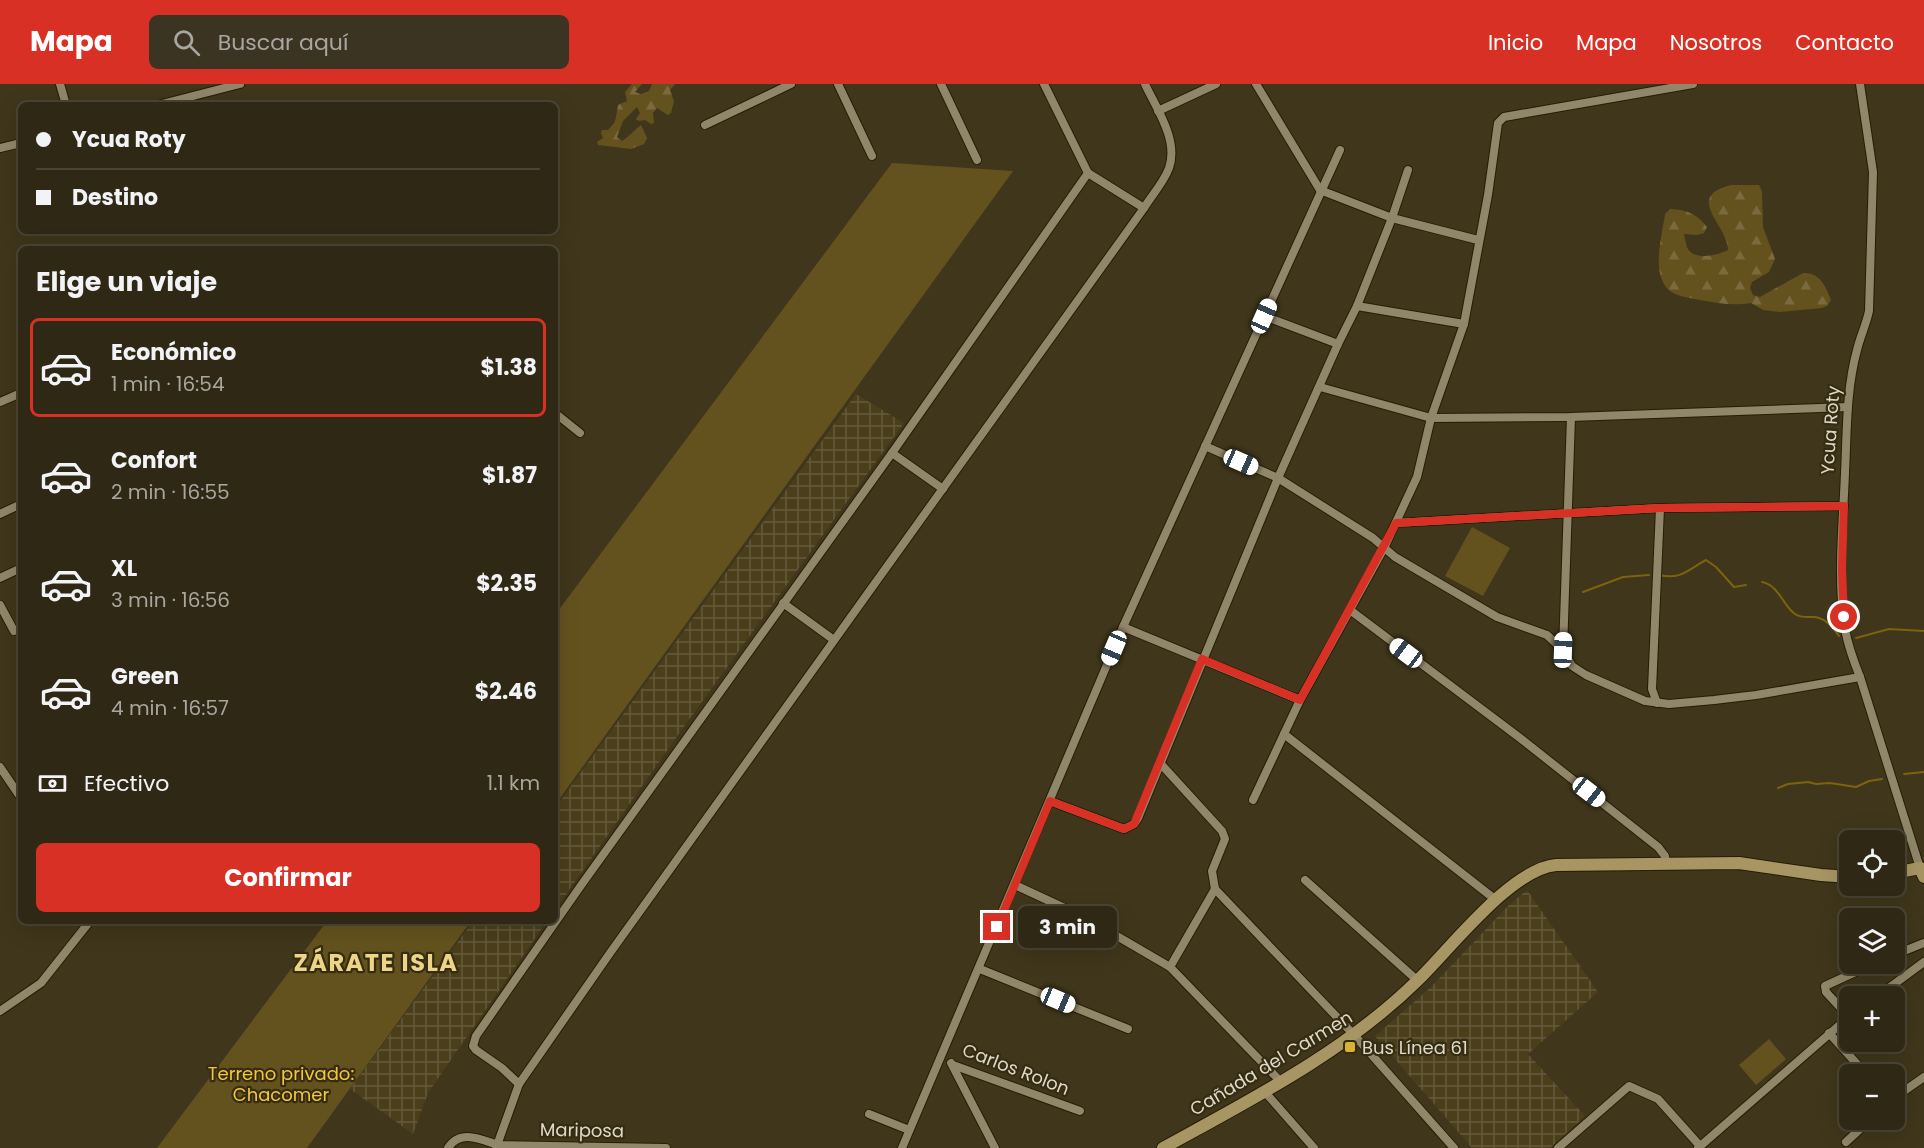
<!DOCTYPE html>
<html lang="es">
<head>
<meta charset="utf-8">
<style>
  :root { --surface:#2f2814; --page:#3b3422; --text:#f1f3f6; --muted:#a7a6a0; --line:#4a4434; --accent:#d93025 }
  body { margin:0; font-family:Poppins,sans-serif; background:var(--page); color:var(--text); height:100vh; display:flex; flex-direction:column; font-size:22px; white-space:nowrap }
  * { box-sizing:border-box; margin:0 }
  p { font-size:20px; color:var(--muted) }
  .icon { flex:none; width:33px; height:33px; fill:none; stroke:currentColor; stroke-width:2; stroke-linecap:round; stroke-linejoin:round }
  .map { position:relative; flex:1; overflow:hidden }
  .sheet { position:absolute; left:18px; top:162px; width:540px; height:678px; display:flex; flex-direction:column; background:var(--surface); border-radius:9px; box-shadow:0 6px 24px #0002,0 0 0 2px var(--line) }
  .sheet>* { flex:none }
  .hud { position:absolute; left:18px; top:18px; width:540px; height:132px; border-radius:9px; box-shadow:0 6px 24px #0002,0 0 0 2px var(--line); display:grid; align-content:center; height:132px; padding:0 18px; background:var(--surface) }
  .controls { position:absolute; left:1839px; top:746px; display:grid; gap:12px }
  .controls a { display:grid; place-items:center; width:66px; height:66px; border-radius:9px; background:var(--surface); box-shadow:0 6px 24px #0002,0 0 0 2px var(--line); font-size:30px }
  .end { position:absolute; width:27px; height:27px; margin:-14px; border:8px solid #d93025; background:#fff; box-shadow:0 0 0 3px #fff }
  .from { border-radius:50% }
  .bubble { position:absolute; height:42px; border-radius:9px; background:var(--surface); box-shadow:0 6px 24px #0002,0 0 0 2px var(--line); font-size:20px; font-weight:700; line-height:42px; text-align:center }
  .car { position:absolute; width:18px; height:36px; margin:-18px -9px; border-radius:8px; box-shadow:0 0 4px 2px #0007; background:linear-gradient(#fff 24%,#345 0 40%,#fff 0 76%,#345 0 86%,#fff 0) }
  .hud b { display:flex; align-items:center; gap:21px; height:57px; font-size:22px }
  .hud b+b { border-top:2px solid var(--line) }
  .hud i { width:15px; height:15px; background:var(--text) }
  ul { padding:0; list-style:none }
  li { display:flex; align-items:center; gap:18px; height:99px; margin:0 12px 9px; padding:0 6px; border:3px solid transparent; border-radius:9px }
  li div { flex:1 }
  li b { display:block; font-size:22px }
  li em { font-style:normal; font-weight:700 }
  li.current { border-color:var(--accent) }
  li>.icon { width:54px; height:54px; stroke-width:1.5 }
  h2 { padding:0 18px; font-size:27px; line-height:72px }
  .pay { display:flex; align-items:center; gap:15px; height:66px; padding:0 18px; font-size:22px }
  .pay p { margin-inline-start:auto }
  .button { display:flex; gap:12px; margin-top:auto; padding:12px 18px }
  .button a { flex:1; height:69px; border-radius:9px; background:var(--accent); color:#fff; font-size:24px; font-weight:700; line-height:69px; text-align:center }
  header { display:flex; align-items:center; gap:36px; box-sizing:border-box; height:84px; padding:0 30px; background:var(--accent); color:#fff }
  header strong { font-size:28px }
  nav { display:flex; gap:33px; margin-inline-start:auto; font-size:21px }
  .search { width:420px; height:54px; background:var(--page); display:flex; align-items:center; gap:15px; box-sizing:border-box; padding:0 21px; border-radius:9px; color:var(--muted); font-size:22px }
  .map>svg:first-child { display:block }
  .industrial { fill:url(#industrial-grid) }
  .green { fill:#64521e }
  .forest { fill:url(#forest-firs) }
  .lines { fill:none; stroke-linecap:round; stroke-linejoin:round }
  .stream { stroke:#7c630d; stroke-width:2 }
  .street-casing { stroke:#261d03; stroke-width:10 }
  .secondary-casing { stroke:#261d03; stroke-width:14 }
  .street { stroke:#908669; stroke-width:8 }
  .secondary { stroke:#a79663; stroke-width:12 }
  .route { stroke:#d93025; stroke-width:8 }
  .poi-dot { fill:#dab333; stroke:#352c11; stroke-width:2 }
  .labels { text-anchor:middle; dominant-baseline:central; stroke-width:4.5; stroke-linejoin:round; paint-order:stroke }
  .street-label { font-size:18px; fill:#dfd9ca; stroke:#352c11 }
  .poi-label { font-size:18px; fill:#dfd9ca; stroke:#352c11; text-anchor:start }
  .park-label { font-size:18px; fill:#f2c73c; stroke:#352c11 }
  .district-label { font-size:24px; font-weight:bold; letter-spacing:1.5px; fill:#eed487; stroke:#352c11 }
</style>
</head>
<body>
<header>
<strong>Mapa</strong>
<div class="search"><svg class="icon" aria-label="search" viewBox="0 0 24 24"><circle cx="10" cy="10" r="6"/><path d="M15 15l6 6"/></svg>Buscar aquí</div>
<nav><a>Inicio</a><a>Mapa</a><a>Nosotros</a><a>Contacto</a></nav>
</header>
<div class="map">
<svg width="1924" height="1064" viewBox="0 0 1924 1064">
  <defs>
    <pattern id="industrial-grid" width="8" height="8" patternUnits="userSpaceOnUse" patternTransform="scale(1.5)"><rect width="8" height="8" fill="#4a3e1b"/><path d="M0 4h8M4 0v8" fill="none" stroke="#64593b"/></pattern>
    <pattern id="forest-firs" width="22" height="20" patternUnits="userSpaceOnUse" patternTransform="scale(1.5)"><rect width="22" height="20" fill="#64521e"/><path d="M5 1l3.5 6h-7zM16 11l3.5 6h-7z" fill="#7a6a3d"/></pattern>
  </defs>
  <rect width="100%" height="100%" fill="#3f361b"/>
  <g class="industrial">
    <path d="M 856,310 L 904,339 L 683,644 L 555,826 L 555,724 Z"/>
    <path d="M 1527,806 L 1598,908 L 1528,970 L 1585,1032 L 1550,1064 L 1472,1064 L 1375,952 L 1430,904 L 1507,823 Z"/>
    <path d="M 473,837 L 547,837 L 428,1009 L 413,1050 L 350,1005 Z"/>
  </g>
  <g class="green">
    <path d="M 892,79 L 1013,87 L 555,721 L 555,531 Z"/>
    <path d="M 1472,443 L 1510,464 L 1483,512 L 1445,492 Z"/>
    <path d="M 327,837 L 471,837 L 307,1064 L 157,1064 Z"/>
    <path d="M 1769,955 L 1786,975 L 1756,1001 L 1739,981 Z"/>
  </g>
  <g class="forest">
    <path d="M 632,0 L 642,0 L 635,8 L 641,10 L 649,7 L 652,0 L 675,0 L 670,6 L 674,17 L 671,29 L 668,31 L 657,24 L 653,29 L 654,39 L 651,40 L 645,36 L 639,37 L 636,35 L 640,29 L 637,23 L 623,37 L 617,53 L 622,57 L 625,55 L 641,41 L 647,54 L 644,60 L 631,65 L 598,61 L 597,58 L 603,54 L 601,49 L 602,46 L 608,46 L 615,38 L 618,21 L 627,17 L 625,8 Z"/>
    <path d="M 1731,101 L 1759,101 L 1762,107 L 1763,143 L 1775,175 L 1769,188 L 1752,198 L 1750,204 L 1753,211 L 1760,213 L 1803,189 C 1820,188 1826,203 1831,216 L 1827,222 L 1822,224 L 1780,228 L 1763,226 L 1751,219 C 1734,222 1717,219 1700,216 C 1692,214 1680,213 1673,209 C 1649,195 1662,153 1665,130 L 1670,125 C 1687,126 1696,129 1707,143 L 1704,149 L 1697,151 L 1684,150 C 1685,155 1686,162 1688,165 C 1696,177 1718,171 1728,166 C 1728,141 1683,113 1731,101 Z"/>
  </g>
  <g class="lines">
    <g class="stream">
      <path d="M 1659,491 C 1682,496 1687,486 1706,476 L 1716,483 L 1734,503 L 1746,501"/>
      <path d="M 1762,498 C 1779,501 1783,522 1795,530 C 1801,534 1806,533 1813,533 C 1825,533 1833,543 1839,552"/>
      <path d="M 1583,508 L 1623,493 L 1649,491"/>
      <path d="M 1856,554 L 1889,545 L 1924,547"/>
      <path d="M 1904,690 L 1924,688"/>
      <path d="M 1778,704 L 1788,700 L 1808,698 L 1816,700 L 1830,699 L 1856,703 L 1869,697 L 1882,695"/>
    </g>
    <g class="street-casing">
      <g id="street">
        <path d="M 60,0 L 66,21"/>
        <path d="M 838,0 L 872,72"/>
        <path d="M 941,0 L 977,76"/>
        <path d="M 1044,0 L 1088,89"/>
        <path d="M 1256,0 L 1320,106 L 1392,134 L 1478,156"/>
        <path d="M 1860,0 L 1873,88 L 1869,227 C 1866,241 1860,253 1857,266 C 1846,306 1847,349 1845,389 C 1843,441 1837,495 1845,545 C 1848,562 1854,578 1860,593 L 1920,784 L 1924,783"/>
        <path d="M 158,21 L 240,0"/>
        <path d="M 1158,27 L 1216,0"/>
        <path d="M 705,41 L 791,0"/>
        <path d="M 0,64 L 21,59"/>
        <path d="M 1088,89 L 1144,124"/>
        <path d="M 1357,222 L 1464,240"/>
        <path d="M 1264,232 L 1338,260"/>
        <path d="M 1320,303 L 1431,334 L 1571,333 L 1848,323"/>
        <path d="M 0,318 L 21,309"/>
        <path d="M 555,329 L 580,349"/>
        <path d="M 1205,362 L 1278,394 L 1373,454 L 1395,473 L 1497,533 L 1547,551 L 1563,566 L 1572,582 L 1586,591 L 1645,617 L 1669,620 L 1714,616 L 1756,611 L 1860,593"/>
        <path d="M 892,369 L 943,405"/>
        <path d="M 0,430 L 21,420"/>
        <path d="M 1396,439 L 1660,424 L 1844,422"/>
        <path d="M 0,494 L 21,484"/>
        <path d="M 783,519 L 834,556"/>
        <path d="M 0,521 L 14,547"/>
        <path d="M 1350,526 L 1520,654 L 1658,763 L 1665,772 L 1666,780"/>
        <path d="M 1123,543 L 1300,616"/>
        <path d="M 1563,566 L 1571,333"/>
        <path d="M 1657,619 L 1652,605 L 1660,424"/>
        <path d="M 1284,650 L 1496,816"/>
        <path d="M 1160,679 L 1222,747 L 1225,755 L 1212,787 L 1215,805 L 1355,952 L 1454,1064"/>
        <path d="M 0,683 L 21,714"/>
        <path d="M 1253,716 L 1300,616 L 1384,464 L 1417,393 L 1431,334 L 1464,240 L 1488,111 L 1498,39 L 1504,33 L 1693,0"/>
        <path d="M 1050,717 L 1124,745 L 1134,740 L 1138,734 L 1278,394 L 1338,260 L 1357,222 L 1392,134 L 1408,86"/>
        <path d="M 1305,796 L 1418,897"/>
        <path d="M 1015,801 L 1086,834 L 1170,883 L 1281,998"/>
        <path d="M 1894,871 L 1924,859"/>
        <path d="M 1170,883 L 1215,805"/>
        <path d="M 980,885 L 1128,945"/>
        <path d="M 1878,912 L 1924,878"/>
        <path d="M 0,927 L 41,899 L 90,837"/>
        <path d="M 1849,933 L 1826,908 L 1825,902 L 1875,879"/>
        <path d="M 1829,949 L 1866,990"/>
        <path d="M 951,979 L 995,1064"/>
        <path d="M 953,981 L 1080,1027"/>
        <path d="M 519,1000 L 502,984 L 476,966 L 473,962 L 476,952 L 582,800 L 892,369 L 1088,89"/>
        <path d="M 1265,1008 L 1314,1064"/>
        <path d="M 1894,1014 L 1924,993"/>
        <path d="M 869,1030 L 909,1046"/>
        <path d="M 1846,1058 L 1871,1035"/>
        <path d="M 448,1064 C 460,1045 480,1055 498,1061 L 666,1064"/>
        <path d="M 496,1064 L 519,1000 L 610,869 L 1144,124 C 1152,111 1164,98 1169,84 C 1179,56 1156,24 1145,0"/>
        <path d="M 902,1064 L 1123,543 L 1340,66"/>
        <path d="M 1558,1064 L 1629,1002 L 1658,1015 L 1700,1062"/>
        <path d="M 1698,1064 L 1850,932"/>
      </g>
    </g>
    <g class="secondary-casing">
      <g id="secondary">
        <path d="M 1894,789 L 1920,784 L 1924,793"/>
        <path d="M 1163,1064 C 1252,1015 1345,968 1418,896 C 1451,864 1511,785 1556,781 L 1739,779 L 1821,791 L 1850,793"/>
      </g>
    </g>
    <use href="#street" class="street"/>
    <use href="#secondary" class="secondary"/>
  </g>
  <g class="lines">
    <path class="route" d="M 997,843 L 1050,717 L 1124,745 L 1134,740 L 1202,575 L 1300,616 L 1396,439 L 1660,424 L 1844,422 L 1842,485 L 1844,533"/>
  </g>
  <rect class="poi-dot" x="1344" y="957" width="12" height="12" rx="3"/>
  <g class="labels">
    <g class="street-label">
      <text transform="translate(1830 346) rotate(-86)">Ycua Roty</text>
      <text transform="translate(1271 979) rotate(-31)">Cañada del Carmen</text>
      <text transform="translate(1016 985) rotate(21)">Carlos Rolon</text>
      <text transform="translate(582 1046) rotate(1)">Mariposa</text>
    </g>
    <g class="poi-label">
      <text x="1362" y="963">Bus Línea 61</text>
    </g>
    <g class="park-label">
      <text x="281" y="989">Terreno privado:<tspan x="281" dy="21">Chacomer</tspan></text>
    </g>
    <g class="district-label">
      <text x="376" y="878">ZÁRATE ISLA</text>
    </g>
  </g>
</svg>
<div class="controls">
<a><svg class="icon" aria-label="locate" viewBox="0 0 24 24"><circle cx="12" cy="12" r="6"/><path d="M12 2v4M12 18v4M2 12h4M18 12h4"/></svg></a>
<a><svg class="icon" aria-label="layers" viewBox="0 0 24 24"><path d="M12 4l9 5-9 5-9-5zM3 14l9 5 9-5"/></svg></a>
<a>+</a>
<a>−</a>
</div>
<i class="end from" style="left:1844px;top:533px"></i>
<i class="end" style="left:997px;top:843px"></i>
<div class="bubble" style="left:1018px;top:822px;width:99px">3 min</div>
<i class="car" style="left:1264px;top:232px;rotate:24deg"></i>
<i class="car" style="left:1241px;top:378px;rotate:114deg"></i>
<i class="car" style="left:1114px;top:564px;rotate:203deg"></i>
<i class="car" style="left:1563px;top:566px;rotate:2deg"></i>
<i class="car" style="left:1406px;top:569px;rotate:307deg"></i>
<i class="car" style="left:1589px;top:708px;rotate:128deg"></i>
<i class="car" style="left:1058px;top:916px;rotate:113deg"></i>
<div class="hud">
<b><i class="from"></i>Ycua Roty</b>
<b><i></i>Destino</b>
</div>
<section class="sheet">
<h2>Elige un viaje</h2>
<ul>
<li class="current"><svg class="icon" aria-label="car" viewBox="0 0 24 24"><path d="M5 17H2v-5l4-1 3-4h7l3 4 3 1v5h-3M9 17h6M6 11h13"/><circle cx="7" cy="17" r="2"/><circle cx="17" cy="17" r="2"/></svg><div><b>Económico</b><p>1 min · 16:54</p></div><em>$1.38</em></li>
<li><svg class="icon" aria-label="car" viewBox="0 0 24 24"><path d="M5 17H2v-5l4-1 3-4h7l3 4 3 1v5h-3M9 17h6M6 11h13"/><circle cx="7" cy="17" r="2"/><circle cx="17" cy="17" r="2"/></svg><div><b>Confort</b><p>2 min · 16:55</p></div><em>$1.87</em></li>
<li><svg class="icon" aria-label="car" viewBox="0 0 24 24"><path d="M5 17H2v-5l4-1 3-4h7l3 4 3 1v5h-3M9 17h6M6 11h13"/><circle cx="7" cy="17" r="2"/><circle cx="17" cy="17" r="2"/></svg><div><b>XL</b><p>3 min · 16:56</p></div><em>$2.35</em></li>
<li><svg class="icon" aria-label="car" viewBox="0 0 24 24"><path d="M5 17H2v-5l4-1 3-4h7l3 4 3 1v5h-3M9 17h6M6 11h13"/><circle cx="7" cy="17" r="2"/><circle cx="17" cy="17" r="2"/></svg><div><b>Green</b><p>4 min · 16:57</p></div><em>$2.46</em></li>
</ul>
<div class="pay"><svg class="icon" aria-label="cash" viewBox="0 0 24 24"><path d="M3 7h18v10H3z"/><circle cx="12" cy="12" r="2"/></svg>Efectivo<p>1.1 km</p></div>
<div class="button"><a>Confirmar</a></div>
</section>
</div>
</body>
</html>
